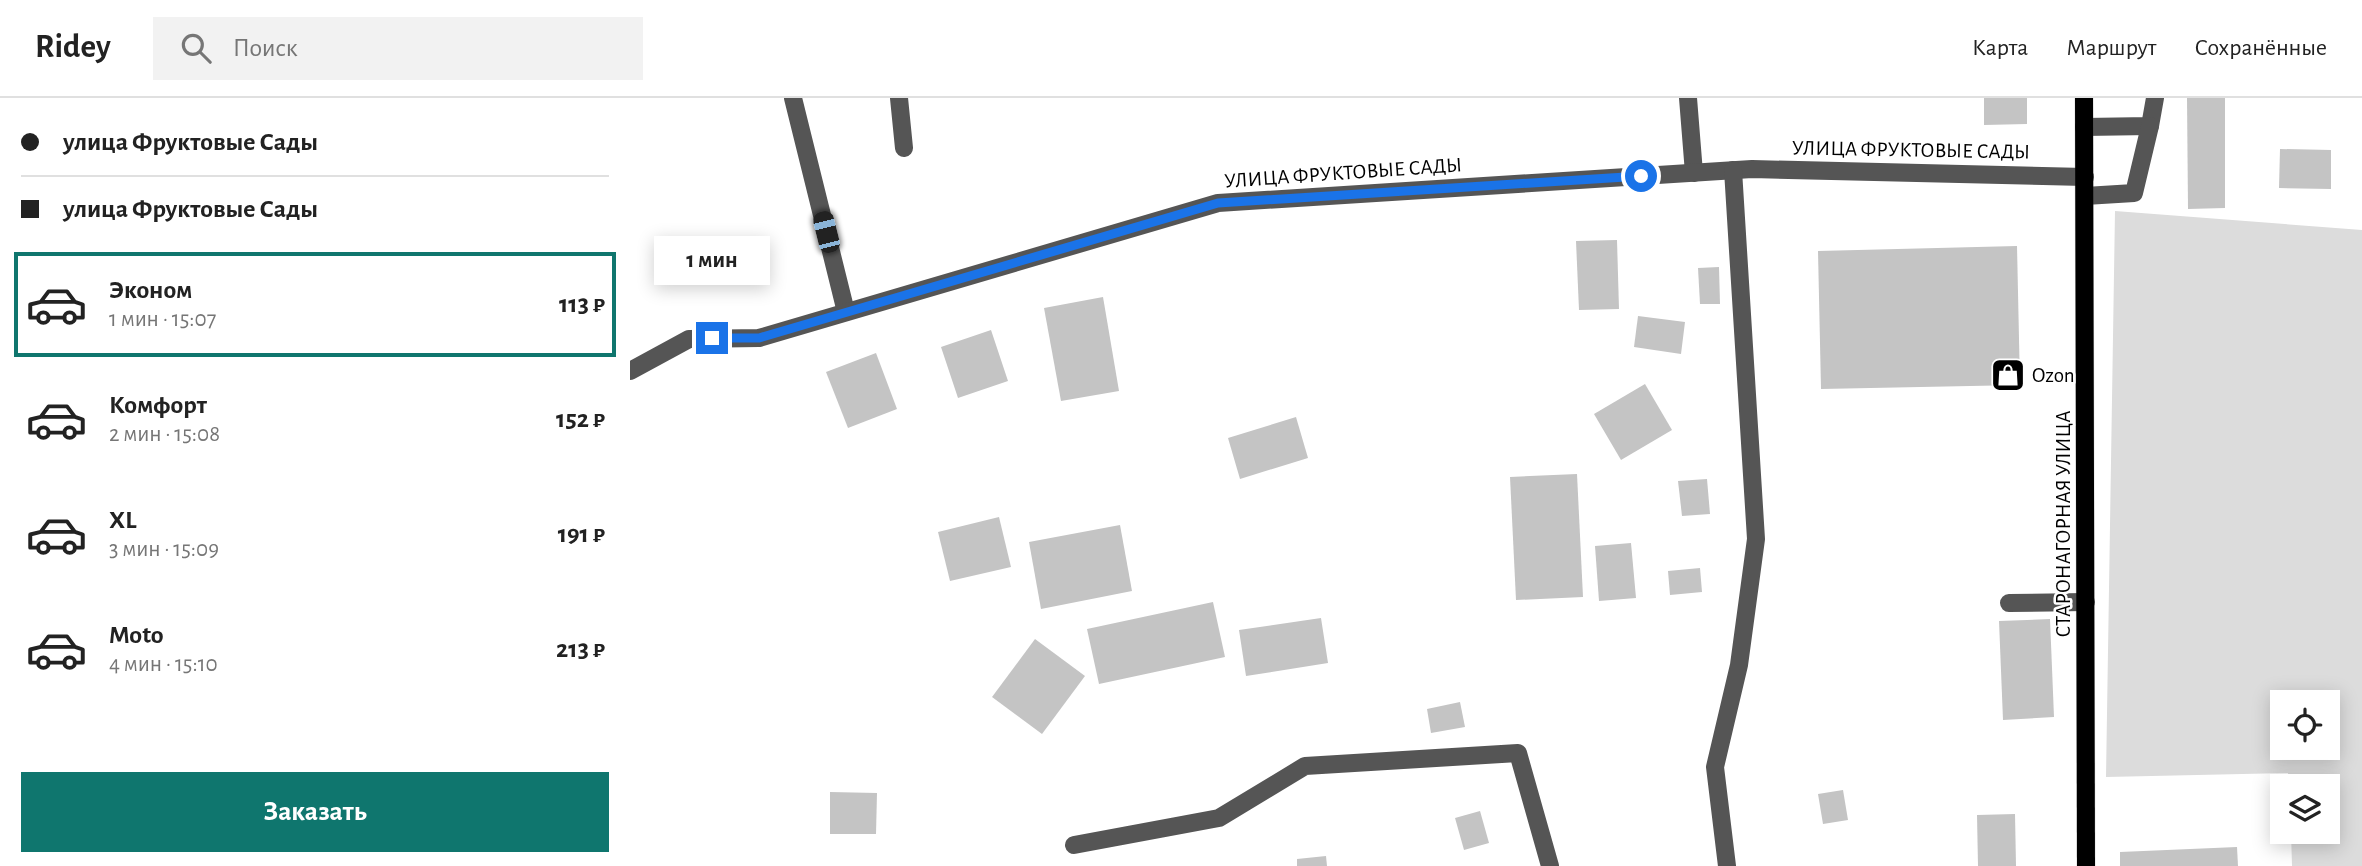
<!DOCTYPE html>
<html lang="ru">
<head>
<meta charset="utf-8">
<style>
  :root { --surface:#fff; --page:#f2f2f2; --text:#222; --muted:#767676; --line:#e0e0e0; --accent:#0f766e }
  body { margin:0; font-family:"Alegreya Sans",sans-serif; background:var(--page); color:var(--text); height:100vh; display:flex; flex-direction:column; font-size:26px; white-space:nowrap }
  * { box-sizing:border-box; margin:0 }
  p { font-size:23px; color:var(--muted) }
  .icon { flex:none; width:38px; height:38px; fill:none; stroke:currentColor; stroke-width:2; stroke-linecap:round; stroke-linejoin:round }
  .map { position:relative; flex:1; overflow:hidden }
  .side { display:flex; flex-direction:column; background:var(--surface); width:630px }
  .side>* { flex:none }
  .banner { display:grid; align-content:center; height:154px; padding:0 21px; background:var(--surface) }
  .controls { position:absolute; left:1640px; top:592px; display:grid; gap:14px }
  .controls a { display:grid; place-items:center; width:70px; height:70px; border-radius:0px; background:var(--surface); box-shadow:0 4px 18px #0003; font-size:35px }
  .end { position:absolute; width:32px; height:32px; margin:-16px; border:9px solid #1a73e8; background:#fff; box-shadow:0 0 0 4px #fff }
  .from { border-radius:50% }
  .bubble { position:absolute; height:49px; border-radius:0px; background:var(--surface); box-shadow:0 4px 18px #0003; font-size:23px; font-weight:600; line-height:49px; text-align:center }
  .car { position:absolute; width:21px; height:42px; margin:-21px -10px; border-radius:9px; box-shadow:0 0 5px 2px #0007; background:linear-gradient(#222 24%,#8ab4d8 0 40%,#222 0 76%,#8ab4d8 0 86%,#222 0) }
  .banner b { display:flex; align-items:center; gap:24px; height:66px; font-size:26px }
  .banner b+b { border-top:2px solid var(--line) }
  .banner i { width:18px; height:18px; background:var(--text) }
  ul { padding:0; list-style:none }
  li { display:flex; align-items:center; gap:21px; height:105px; margin:0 14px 10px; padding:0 7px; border:4px solid transparent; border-radius:0px }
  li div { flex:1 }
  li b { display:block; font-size:26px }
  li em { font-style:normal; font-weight:600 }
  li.on { border-color:var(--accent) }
  li>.icon { width:63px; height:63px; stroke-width:1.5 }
  .action { display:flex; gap:14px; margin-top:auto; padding:14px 21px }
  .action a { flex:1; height:80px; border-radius:0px; background:var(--accent); color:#fff; font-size:28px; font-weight:600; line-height:80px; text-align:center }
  header { display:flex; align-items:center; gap:42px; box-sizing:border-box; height:98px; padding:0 35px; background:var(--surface); border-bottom:2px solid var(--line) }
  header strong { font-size:33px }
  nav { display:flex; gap:38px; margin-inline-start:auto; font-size:24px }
  .search { width:490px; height:63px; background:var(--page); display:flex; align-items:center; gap:18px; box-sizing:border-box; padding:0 24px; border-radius:0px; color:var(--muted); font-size:26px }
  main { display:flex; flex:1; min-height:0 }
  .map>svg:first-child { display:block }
  .green { fill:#dcdcdc; fill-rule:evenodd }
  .building { fill:#c4c4c4 }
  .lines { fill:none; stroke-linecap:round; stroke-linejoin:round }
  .major-casing { stroke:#dbdbdb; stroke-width:19 }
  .minor { stroke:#555; stroke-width:18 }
  .major { stroke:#000; stroke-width:18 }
  .route { stroke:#1a73e8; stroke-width:9 }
  .labels { text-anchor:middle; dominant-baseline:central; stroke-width:5; stroke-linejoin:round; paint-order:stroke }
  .street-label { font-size:21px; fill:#000; stroke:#fff }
  .poi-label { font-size:21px; fill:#000; stroke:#fff; text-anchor:start }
</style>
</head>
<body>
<header>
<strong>Ridey</strong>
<div class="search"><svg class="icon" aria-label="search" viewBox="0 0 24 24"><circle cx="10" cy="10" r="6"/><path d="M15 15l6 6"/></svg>Поиск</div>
<nav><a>Карта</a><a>Маршрут</a><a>Сохранённые</a></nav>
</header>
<main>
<section class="side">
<div class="banner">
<b><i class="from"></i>улица Фруктовые Сады</b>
<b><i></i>улица Фруктовые Сады</b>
</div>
<ul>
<li class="on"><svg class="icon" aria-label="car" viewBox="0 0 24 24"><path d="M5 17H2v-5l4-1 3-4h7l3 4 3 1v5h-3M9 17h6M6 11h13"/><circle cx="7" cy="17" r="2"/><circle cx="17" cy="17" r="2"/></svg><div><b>Эконом</b><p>1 мин · 15:07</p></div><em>113 ₽</em></li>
<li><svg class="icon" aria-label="car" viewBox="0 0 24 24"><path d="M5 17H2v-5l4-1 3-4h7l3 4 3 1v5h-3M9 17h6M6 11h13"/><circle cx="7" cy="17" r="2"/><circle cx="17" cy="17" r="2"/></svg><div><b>Комфорт</b><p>2 мин · 15:08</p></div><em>152 ₽</em></li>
<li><svg class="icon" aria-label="car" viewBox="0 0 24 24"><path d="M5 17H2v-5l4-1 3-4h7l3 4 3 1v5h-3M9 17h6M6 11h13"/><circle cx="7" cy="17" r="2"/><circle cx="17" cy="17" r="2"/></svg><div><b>XL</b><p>3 мин · 15:09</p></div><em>191 ₽</em></li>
<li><svg class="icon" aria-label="car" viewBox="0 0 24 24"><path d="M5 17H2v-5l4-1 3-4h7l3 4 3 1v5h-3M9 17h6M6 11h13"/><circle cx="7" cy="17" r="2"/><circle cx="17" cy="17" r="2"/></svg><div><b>Moto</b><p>4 мин · 15:10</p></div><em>213 ₽</em></li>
</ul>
<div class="action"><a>Заказать</a></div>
</section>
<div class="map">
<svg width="1732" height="768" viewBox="0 0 1732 768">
  <rect width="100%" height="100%" fill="#fff"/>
  <path class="green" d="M 1485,113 L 1732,132 L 1732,768 L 1662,768 L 1661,733 L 1698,733 L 1698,688 L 1659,688 L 1658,675 L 1476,679 ZM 1652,604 L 1698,604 L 1698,649 L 1652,649 Z"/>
  <g class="building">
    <path d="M 1354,0 L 1397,0 L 1397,26 L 1354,27 Z"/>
    <path d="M 1557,0 L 1595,0 L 1595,110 L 1558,111 Z"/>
    <path d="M 1650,51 L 1701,52 L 1701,91 L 1649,90 Z"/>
    <path d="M 987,142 L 989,211 L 949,212 L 946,143 Z"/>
    <path d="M 1387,148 L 1390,287 L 1191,291 L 1188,153 Z"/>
    <path d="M 1089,169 L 1090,206 L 1070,206 L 1068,170 Z"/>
    <path d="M 473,199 L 489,293 L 431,303 L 414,210 Z"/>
    <path d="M 1008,218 L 1055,224 L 1051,256 L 1004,249 Z"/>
    <path d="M 361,232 L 378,283 L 328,300 L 311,249 Z"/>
    <path d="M 246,255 L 267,311 L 218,330 L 196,274 Z"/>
    <path d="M 1015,286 L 1042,332 L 991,362 L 964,316 Z"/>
    <path d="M 666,319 L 678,360 L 610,381 L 598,340 Z"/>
    <path d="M 947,376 L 953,499 L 886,502 L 880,379 Z"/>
    <path d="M 1077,381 L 1080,416 L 1052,418 L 1048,383 Z"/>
    <path d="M 369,419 L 381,469 L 320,483 L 308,434 Z"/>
    <path d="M 490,427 L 502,493 L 411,511 L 399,444 Z"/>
    <path d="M 1001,445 L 1006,500 L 969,503 L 965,448 Z"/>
    <path d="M 1070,470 L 1072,494 L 1040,497 L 1038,473 Z"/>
    <path d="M 583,504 L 595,559 L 469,586 L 457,531 Z"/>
    <path d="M 691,520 L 698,565 L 616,578 L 609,532 Z"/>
    <path d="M 1420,521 L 1424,619 L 1373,622 L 1369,523 Z"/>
    <path d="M 405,541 L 455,578 L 412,636 L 362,599 Z"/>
    <path d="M 830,604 L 835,629 L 801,635 L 797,611 Z"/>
    <path d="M 1213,692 L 1218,722 L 1193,726 L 1188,696 Z"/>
    <path d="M 200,694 L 247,695 L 246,736 L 200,736 Z"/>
    <path d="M 850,713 L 859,745 L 834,752 L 825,720 Z"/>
    <path d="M 1385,716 L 1386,768 L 1348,768 L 1347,717 Z"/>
    <path d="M 1607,749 L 1608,768 L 1490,768 L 1490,754 Z"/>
    <path d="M 696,758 L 697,768 L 667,768 L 667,761 Z"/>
  </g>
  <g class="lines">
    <g class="major-casing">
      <path id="major" d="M 1454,0 L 1456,768"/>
    </g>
    <g class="minor">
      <path d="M 163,0 L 216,214"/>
      <path d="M 269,0 L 274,50"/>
      <path d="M 1058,0 L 1064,75"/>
      <path d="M 1454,29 L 1520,28 L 1525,0"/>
      <path d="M 1455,98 L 1504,95 L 1520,28"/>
      <path d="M 0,273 L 59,241 L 129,240 L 588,105 L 1122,71 L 1455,79"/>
      <path d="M 1379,505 L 1456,504"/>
      <path d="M 444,747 L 589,720 L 675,668 L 888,655 L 920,768"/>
      <path d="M 1097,768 L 1085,669 L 1109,567 L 1126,441 L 1103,72"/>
    </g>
    <use href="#major" class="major"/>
  </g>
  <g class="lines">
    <path class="route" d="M 82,240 L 129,240 L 588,105 L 1011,78"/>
  </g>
  <defs>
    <g id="shop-square" transform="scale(1.75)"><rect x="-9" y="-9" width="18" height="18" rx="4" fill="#000" stroke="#fff"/><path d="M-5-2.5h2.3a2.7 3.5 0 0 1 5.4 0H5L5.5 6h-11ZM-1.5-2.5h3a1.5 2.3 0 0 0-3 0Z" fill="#fff"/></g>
  </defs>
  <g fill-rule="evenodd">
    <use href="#shop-square" x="1378" y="277"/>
  </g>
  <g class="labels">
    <g class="street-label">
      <text transform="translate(1281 52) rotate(1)">УЛИЦА ФРУКТОВЫЕ САДЫ</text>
      <text transform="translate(713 75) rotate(-4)">УЛИЦА ФРУКТОВЫЕ САДЫ</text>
      <text transform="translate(1433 426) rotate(-90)">СТАРОНАГОРНАЯ УЛИЦА</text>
    </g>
    <g class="poi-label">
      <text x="1402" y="277">Ozon</text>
    </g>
  </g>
</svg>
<div class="controls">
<a><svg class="icon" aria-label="locate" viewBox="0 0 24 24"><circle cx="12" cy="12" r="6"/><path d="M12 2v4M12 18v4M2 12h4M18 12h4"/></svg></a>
<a><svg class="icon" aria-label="layers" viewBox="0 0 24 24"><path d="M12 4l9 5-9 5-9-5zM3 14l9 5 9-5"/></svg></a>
</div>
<i class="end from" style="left:1011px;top:78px"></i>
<i class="end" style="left:82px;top:240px"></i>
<div class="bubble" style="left:24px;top:138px;width:116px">1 мин</div>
<i class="car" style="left:196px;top:134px;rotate:346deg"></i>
</div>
</main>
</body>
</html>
